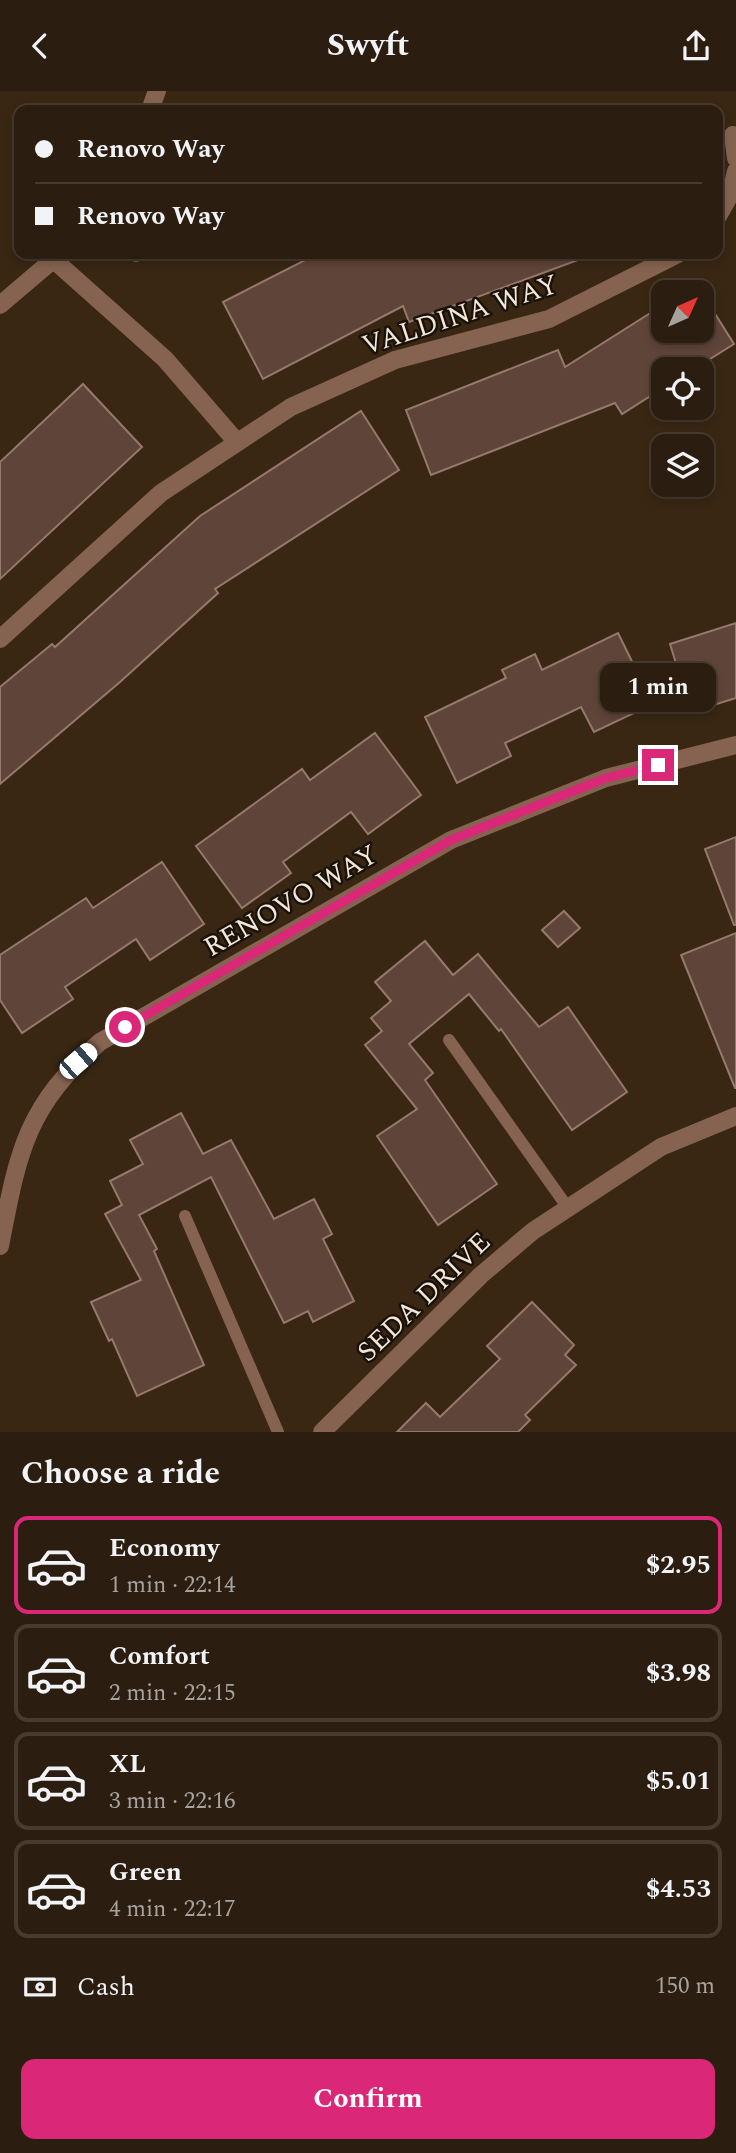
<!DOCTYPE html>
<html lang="en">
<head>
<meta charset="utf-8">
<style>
  :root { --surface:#2b1d0f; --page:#372a1d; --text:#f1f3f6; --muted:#a6a29e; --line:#473b2f; --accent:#db2777 }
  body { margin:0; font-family:Spectral,serif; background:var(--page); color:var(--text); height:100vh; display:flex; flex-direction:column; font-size:26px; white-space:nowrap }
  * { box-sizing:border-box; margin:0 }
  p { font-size:23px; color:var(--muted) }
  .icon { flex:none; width:38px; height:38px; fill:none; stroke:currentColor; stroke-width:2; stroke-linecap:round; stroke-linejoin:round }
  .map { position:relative; height:1341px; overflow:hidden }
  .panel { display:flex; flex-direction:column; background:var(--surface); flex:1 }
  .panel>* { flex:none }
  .banner { position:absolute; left:14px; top:14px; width:709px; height:154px; border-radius:14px; box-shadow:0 4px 10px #0003,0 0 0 2px var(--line); display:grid; align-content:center; height:154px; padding:0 21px; background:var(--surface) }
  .needle { width:46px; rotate:45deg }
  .tools { position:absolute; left:651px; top:189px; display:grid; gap:14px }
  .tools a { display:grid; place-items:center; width:63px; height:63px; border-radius:14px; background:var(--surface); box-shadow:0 4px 10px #0003,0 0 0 2px var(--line); font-size:35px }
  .end { position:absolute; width:32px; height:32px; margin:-16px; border:9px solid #db2777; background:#fff; box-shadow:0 0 0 4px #fff }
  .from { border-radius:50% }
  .bubble { position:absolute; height:49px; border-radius:14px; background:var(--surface); box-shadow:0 4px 10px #0003,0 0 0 2px var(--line); font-size:23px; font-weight:700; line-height:49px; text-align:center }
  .car { position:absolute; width:21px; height:42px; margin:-21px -10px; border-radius:9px; box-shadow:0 0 5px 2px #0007; background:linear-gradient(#fff 24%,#345 0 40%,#fff 0 76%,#345 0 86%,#fff 0) }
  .banner b { display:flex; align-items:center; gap:24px; height:66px; font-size:26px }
  .banner b+b { border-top:2px solid var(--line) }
  .banner i { width:18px; height:18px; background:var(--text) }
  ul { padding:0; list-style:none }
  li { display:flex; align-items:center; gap:21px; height:98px; margin:0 14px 10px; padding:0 7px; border:4px solid var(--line); border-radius:14px }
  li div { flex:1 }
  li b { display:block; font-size:26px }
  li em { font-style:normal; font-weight:700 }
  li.current { border-color:var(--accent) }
  li>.icon { width:63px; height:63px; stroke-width:1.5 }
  h2 { padding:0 21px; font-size:32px; line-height:84px }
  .pay { display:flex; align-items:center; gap:18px; height:77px; padding:0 21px; font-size:26px }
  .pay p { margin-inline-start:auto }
  .action { display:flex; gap:14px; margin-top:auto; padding:14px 21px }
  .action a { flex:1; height:80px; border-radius:14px; background:var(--accent); color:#fff; font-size:28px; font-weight:700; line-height:80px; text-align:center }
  header { display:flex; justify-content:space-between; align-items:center; height:91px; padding:0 21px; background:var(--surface); font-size:32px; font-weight:700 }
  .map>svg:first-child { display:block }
  .building { fill:#5f4439; stroke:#96786c; stroke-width:2 }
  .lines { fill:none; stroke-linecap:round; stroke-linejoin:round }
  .service { stroke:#856350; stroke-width:12 }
  .minor { stroke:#856350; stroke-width:18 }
  .route { stroke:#db2777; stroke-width:9 }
  .labels { text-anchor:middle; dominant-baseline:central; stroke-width:5; stroke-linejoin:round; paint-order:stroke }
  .street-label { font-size:28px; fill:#f3e6da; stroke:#1a1209 }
</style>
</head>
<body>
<header><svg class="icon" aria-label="back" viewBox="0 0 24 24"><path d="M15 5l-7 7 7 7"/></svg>Swyft<svg class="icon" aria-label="share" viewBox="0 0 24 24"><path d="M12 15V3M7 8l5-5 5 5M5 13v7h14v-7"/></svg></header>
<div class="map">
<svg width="736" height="1341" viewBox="0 0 736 1341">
  <rect width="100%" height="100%" fill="#392714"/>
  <g class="building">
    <path d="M 317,163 L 588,163 L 589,165 L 409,231 L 403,215 L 263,288 L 223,211 Z"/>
    <path d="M 702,202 L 734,253 L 694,278 L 663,278 L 663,297 L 622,323 L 615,312 L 431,384 L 406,319 L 558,259 L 565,276 L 663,214 L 663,240 L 702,240 Z"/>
    <path d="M 83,293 L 142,356 L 0,488 L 0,371 Z"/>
    <path d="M 361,320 L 399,379 L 215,498 L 218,502 L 120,591 L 0,693 L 0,596 L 52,553 L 55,556 L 200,425 Z"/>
    <path d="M 736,532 L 736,607 L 691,621 L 670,553 Z"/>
    <path d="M 618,542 L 653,613 L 594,641 L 581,616 L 505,652 L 511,665 L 457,692 L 425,626 L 506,587 L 502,579 L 535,563 L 542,579 Z"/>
    <path d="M 375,642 L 421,704 L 368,743 L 351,721 L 283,771 L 291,782 L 242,817 L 196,755 L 302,678 L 310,689 Z"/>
    <path d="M 736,746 L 736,834 L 734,834 L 705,758 Z"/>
    <path d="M 162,771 L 204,833 L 150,869 L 136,848 L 65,896 L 73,908 L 22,942 L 0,909 L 0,864 L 86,807 L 93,817 Z"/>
    <path d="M 564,820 L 580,837 L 558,856 L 542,839 Z"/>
    <path d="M 736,842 L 736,997 L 735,997 L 681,864 Z"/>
    <path d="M 425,850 L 453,884 L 478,863 L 539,936 L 568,916 L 627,1001 L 572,1039 L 501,938 L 499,940 L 469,903 L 409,953 L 433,982 L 425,989 L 497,1093 L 438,1134 L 377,1045 L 417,1018 L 365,954 L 382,940 L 371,927 L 391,910 L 375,891 Z"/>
    <path d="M 181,1022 L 203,1063 L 231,1049 L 274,1128 L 314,1108 L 332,1143 L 323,1148 L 354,1210 L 313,1231 L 308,1220 L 284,1232 L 211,1086 L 139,1124 L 157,1158 L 154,1160 L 204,1274 L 137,1305 L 112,1248 L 109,1250 L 91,1211 L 141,1189 L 105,1123 L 122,1114 L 110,1090 L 143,1073 L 130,1049 Z"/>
    <path d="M 532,1211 L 574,1254 L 565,1264 L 576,1274 L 525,1324 L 530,1329 L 518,1341 L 397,1341 L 426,1312 L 440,1326 L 500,1268 L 487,1255 Z"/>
  </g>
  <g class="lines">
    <g class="service">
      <path d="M 136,165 L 138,163"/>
      <path d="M 449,949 L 568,1117"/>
      <path d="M 185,1125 L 278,1341"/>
    </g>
    <g class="minor">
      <path d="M 150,19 L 157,0"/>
      <path d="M 733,44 L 736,67"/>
      <path d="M 718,125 L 731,102 L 736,80"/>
      <path d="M 54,169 L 165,268 L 236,350"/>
      <path d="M 0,214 L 60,163"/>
      <path d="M 0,548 L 161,402 L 291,316 L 395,269 L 549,228 L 678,163"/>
      <path d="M 0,1155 C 18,1062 25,1016 100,951 L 451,749 L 606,687 L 736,654"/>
      <path d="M 322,1341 L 481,1184 L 533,1140 L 661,1056 L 736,1025"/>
    </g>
  </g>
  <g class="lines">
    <path class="route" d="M 125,936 L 451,749 L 606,687 L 658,674"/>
  </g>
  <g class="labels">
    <g class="street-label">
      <text transform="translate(460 224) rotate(-18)">VALDINA WAY</text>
      <text transform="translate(291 810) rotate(-30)">RENOVO WAY</text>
      <text transform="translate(424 1206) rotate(-44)">SEDA DRIVE</text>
    </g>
  </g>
</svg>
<div class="tools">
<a><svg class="needle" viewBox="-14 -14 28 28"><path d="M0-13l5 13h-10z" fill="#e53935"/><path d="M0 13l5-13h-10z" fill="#a6a29e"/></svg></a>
<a><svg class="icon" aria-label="locate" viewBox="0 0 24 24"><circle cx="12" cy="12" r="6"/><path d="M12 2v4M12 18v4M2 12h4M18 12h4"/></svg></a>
<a><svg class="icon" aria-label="layers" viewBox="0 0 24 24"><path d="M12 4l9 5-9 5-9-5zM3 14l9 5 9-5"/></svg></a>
</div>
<i class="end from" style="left:125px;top:936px"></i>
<i class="end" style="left:658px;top:674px"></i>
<div class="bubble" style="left:600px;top:572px;width:116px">1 min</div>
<i class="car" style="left:78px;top:970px;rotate:49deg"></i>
<div class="banner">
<b><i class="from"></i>Renovo Way</b>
<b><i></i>Renovo Way</b>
</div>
</div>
<section class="panel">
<h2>Choose a ride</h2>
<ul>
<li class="current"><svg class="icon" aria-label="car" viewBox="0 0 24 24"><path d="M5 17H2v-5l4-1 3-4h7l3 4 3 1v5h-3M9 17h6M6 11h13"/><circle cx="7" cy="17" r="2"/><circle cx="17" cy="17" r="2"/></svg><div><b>Economy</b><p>1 min · 22:14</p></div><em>$2.95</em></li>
<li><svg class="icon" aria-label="car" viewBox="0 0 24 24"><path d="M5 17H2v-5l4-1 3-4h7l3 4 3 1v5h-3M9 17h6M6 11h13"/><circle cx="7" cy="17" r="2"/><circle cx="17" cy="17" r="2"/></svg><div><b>Comfort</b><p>2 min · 22:15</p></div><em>$3.98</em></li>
<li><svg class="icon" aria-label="car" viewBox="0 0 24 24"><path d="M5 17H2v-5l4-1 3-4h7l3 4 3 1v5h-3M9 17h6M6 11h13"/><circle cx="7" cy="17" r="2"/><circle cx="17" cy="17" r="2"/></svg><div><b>XL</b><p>3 min · 22:16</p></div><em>$5.01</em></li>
<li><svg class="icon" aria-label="car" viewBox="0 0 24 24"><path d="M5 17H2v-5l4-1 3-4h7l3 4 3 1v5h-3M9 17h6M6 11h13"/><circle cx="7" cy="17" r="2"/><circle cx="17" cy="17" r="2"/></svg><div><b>Green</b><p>4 min · 22:17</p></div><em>$4.53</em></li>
</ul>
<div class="pay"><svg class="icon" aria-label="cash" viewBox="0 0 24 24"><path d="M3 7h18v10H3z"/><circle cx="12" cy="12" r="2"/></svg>Cash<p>150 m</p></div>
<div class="action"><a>Confirm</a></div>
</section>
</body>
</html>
